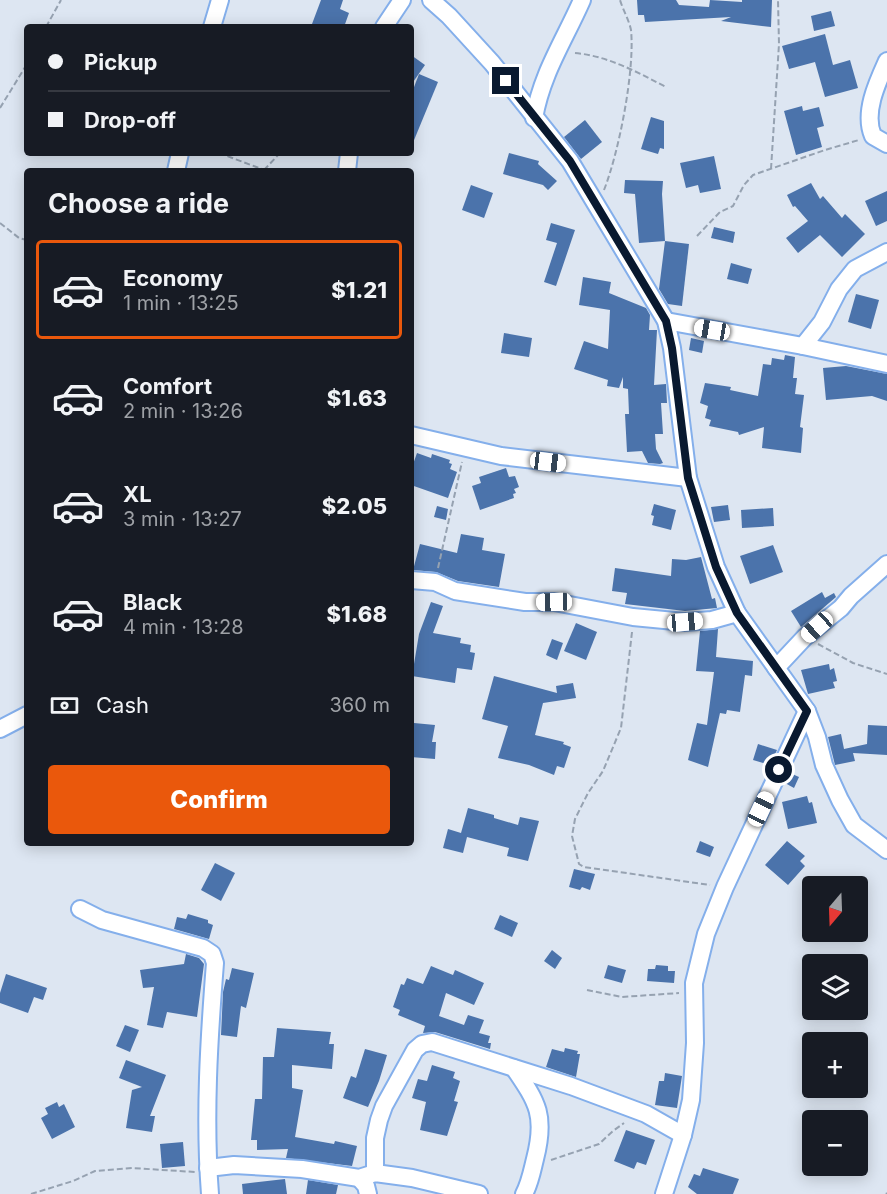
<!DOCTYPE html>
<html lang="en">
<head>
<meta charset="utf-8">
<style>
  :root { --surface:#171b24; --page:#20242c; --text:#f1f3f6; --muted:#9ea1a6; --line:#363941; --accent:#ea580c }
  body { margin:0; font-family:Inter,sans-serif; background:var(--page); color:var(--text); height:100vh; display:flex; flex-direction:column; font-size:22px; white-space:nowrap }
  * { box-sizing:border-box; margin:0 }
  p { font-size:20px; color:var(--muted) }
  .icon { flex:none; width:33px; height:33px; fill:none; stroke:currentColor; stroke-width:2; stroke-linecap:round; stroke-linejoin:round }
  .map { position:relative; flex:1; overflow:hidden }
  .sheet { position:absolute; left:24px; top:168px; width:390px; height:678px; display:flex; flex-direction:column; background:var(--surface); border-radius:6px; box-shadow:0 3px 15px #0003 }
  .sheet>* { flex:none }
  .banner { position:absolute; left:24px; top:24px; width:390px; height:132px; border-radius:6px; box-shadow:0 3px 15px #0003; display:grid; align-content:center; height:132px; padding:0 24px; background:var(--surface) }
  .needle { width:39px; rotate:199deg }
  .tools { position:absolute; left:802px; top:876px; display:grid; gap:12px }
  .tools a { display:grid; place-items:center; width:66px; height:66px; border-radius:6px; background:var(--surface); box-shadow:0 3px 15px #0003; font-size:30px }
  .end { position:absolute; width:27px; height:27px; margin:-14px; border:8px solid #09192f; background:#fff; box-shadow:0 0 0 3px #fff }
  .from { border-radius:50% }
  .car { position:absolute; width:18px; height:36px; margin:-18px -9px; border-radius:8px; box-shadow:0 0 4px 2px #0007; background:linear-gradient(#fff 24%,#345 0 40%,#fff 0 76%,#345 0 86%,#fff 0) }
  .banner b { display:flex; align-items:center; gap:21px; height:57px; font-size:22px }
  .banner b+b { border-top:2px solid var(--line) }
  .banner i { width:15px; height:15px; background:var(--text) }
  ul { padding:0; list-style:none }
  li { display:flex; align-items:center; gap:18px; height:99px; margin:0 12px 9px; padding:0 12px; border:3px solid transparent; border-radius:6px }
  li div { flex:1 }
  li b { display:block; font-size:22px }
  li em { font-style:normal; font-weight:800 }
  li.active { border-color:var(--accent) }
  li>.icon { width:54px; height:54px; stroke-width:1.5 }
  h2 { padding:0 24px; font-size:27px; line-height:72px }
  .pay { display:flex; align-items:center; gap:15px; height:66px; padding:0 24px; font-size:22px }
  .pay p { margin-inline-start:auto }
  .button { display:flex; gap:12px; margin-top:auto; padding:12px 24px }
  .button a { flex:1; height:69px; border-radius:6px; background:var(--accent); color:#fff; font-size:24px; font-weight:800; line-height:69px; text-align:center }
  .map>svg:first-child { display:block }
  .building { fill:#4b73ab }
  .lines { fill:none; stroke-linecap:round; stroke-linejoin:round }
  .street-casing { stroke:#84afeb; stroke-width:20 }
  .path { stroke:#96a2b1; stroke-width:2; stroke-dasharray:6 3; stroke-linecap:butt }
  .street { stroke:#fff; stroke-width:16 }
  .route { stroke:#09192f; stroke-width:8 }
</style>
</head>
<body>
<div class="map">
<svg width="887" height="1194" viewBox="0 0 887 1194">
  <rect width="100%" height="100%" fill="#dde6f2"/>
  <g class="building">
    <path d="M 321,0 L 343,0 L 340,9 L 349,13 L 344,27 L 319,27 L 312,24 Z"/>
    <path d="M 637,0 L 676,0 L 679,5 L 709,7 L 710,0 L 742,2 L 742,0 L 772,0 L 771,27 L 721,21 L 731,17 L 645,22 L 644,15 L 638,15 Z"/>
    <path d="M 831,11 L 835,26 L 814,31 L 811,16 Z"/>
    <path d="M 825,34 L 833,65 L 850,60 L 858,88 L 825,97 L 815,62 L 789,69 L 782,46 Z"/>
    <path d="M 411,55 L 425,65 L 411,85 Z"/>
    <path d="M 419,74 L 438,82 L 412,145 L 411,95 Z"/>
    <path d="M 802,106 L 803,111 L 819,107 L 824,126 L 817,128 L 822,147 L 796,155 L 784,111 Z"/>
    <path d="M 651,117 L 664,121 L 664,149 L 660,148 L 658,154 L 641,149 Z"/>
    <path d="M 585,120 L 602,142 L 581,159 L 564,137 Z"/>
    <path d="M 509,153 L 539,161 L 538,164 L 557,181 L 548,190 L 543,185 L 503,174 Z"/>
    <path d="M 714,156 L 721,189 L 700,193 L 698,185 L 686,188 L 680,163 Z"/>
    <path d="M 625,180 L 663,181 L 662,194 L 665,241 L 639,243 L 635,194 L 624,193 Z"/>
    <path d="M 811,183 L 820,199 L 823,196 L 842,218 L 845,214 L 865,234 L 842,257 L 820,235 L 798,253 L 786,238 L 808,221 L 795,206 L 793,207 L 787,195 Z"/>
    <path d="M 471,185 L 493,193 L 484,218 L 462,210 Z"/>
    <path d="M 887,191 L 887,221 L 876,226 L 865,201 Z"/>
    <path d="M 551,223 L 575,230 L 556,286 L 544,282 L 557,243 L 546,240 Z"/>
    <path d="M 714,227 L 735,232 L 733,243 L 711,238 Z"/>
    <path d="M 665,241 L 689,244 L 682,306 L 668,304 L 659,289 Z"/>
    <path d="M 731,263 L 752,269 L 748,284 L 727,279 Z"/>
    <path d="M 583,277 L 611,282 L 609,293 L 646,308 L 650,315 L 649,330 L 657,330 L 654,385 L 666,384 L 667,403 L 661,403 L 663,434 L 655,434 L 656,449 L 663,463 L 660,464 L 648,463 L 642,451 L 627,452 L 625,414 L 629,414 L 628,389 L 623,388 L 623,377 L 619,388 L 607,386 L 608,380 L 574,369 L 584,341 L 608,349 L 610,310 L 579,305 Z"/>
    <path d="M 856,294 L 879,300 L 871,329 L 848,322 Z"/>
    <path d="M 504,333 L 532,338 L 529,357 L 501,353 Z"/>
    <path d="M 691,338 L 704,341 L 702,353 L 689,350 Z"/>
    <path d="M 785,355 L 795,357 L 793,378 L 797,378 L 795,394 L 804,395 L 800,427 L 803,428 L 801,453 L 762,448 L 764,427 L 739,435 L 738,432 L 709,426 L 711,420 L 705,418 L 708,406 L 700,403 L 705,383 L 731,387 L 730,390 L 758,396 L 763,364 L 771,365 L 772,358 L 784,360 Z"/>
    <path d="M 846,366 L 887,374 L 887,401 L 872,396 L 826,400 L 823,368 Z"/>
    <path d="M 417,453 L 431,458 L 432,454 L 450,460 L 449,463 L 452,464 L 450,469 L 457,472 L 448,498 L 411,485 L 411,470 Z"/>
    <path d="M 506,468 L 509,477 L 515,476 L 519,487 L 514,489 L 516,493 L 513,494 L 514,498 L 480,510 L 472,486 L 481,483 L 479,477 Z"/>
    <path d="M 654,504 L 676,510 L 671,530 L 652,525 L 654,516 L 651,515 Z"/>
    <path d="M 728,505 L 730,520 L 714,522 L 711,507 Z"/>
    <path d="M 437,506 L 448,509 L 446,520 L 434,517 Z"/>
    <path d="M 773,508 L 774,526 L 742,528 L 741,510 Z"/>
    <path d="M 461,534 L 484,538 L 482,550 L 505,554 L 499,587 L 458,581 L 436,572 L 413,570 L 420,544 L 457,553 Z"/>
    <path d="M 773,545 L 783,572 L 750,584 L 740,556 Z"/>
    <path d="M 701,557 L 712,599 L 715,598 L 717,608 L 685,611 L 625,604 L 627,593 L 612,591 L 615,568 L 671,576 L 672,559 L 686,560 Z"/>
    <path d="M 822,592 L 825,598 L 834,593 L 836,597 L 801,627 L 791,611 Z"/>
    <path d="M 431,602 L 443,606 L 433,633 L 461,638 L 460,643 L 471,645 L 470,652 L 475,653 L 472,670 L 457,668 L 455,683 L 412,676 L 419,634 Z"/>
    <path d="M 576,623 L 597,632 L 586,660 L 564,651 Z"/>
    <path d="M 718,629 L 716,657 L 753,661 L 752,676 L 745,675 L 740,712 L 727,710 L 726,714 L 720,713 L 708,767 L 688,760 L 697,723 L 707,725 L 714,672 L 696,671 L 700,631 Z"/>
    <path d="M 552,639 L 563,643 L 557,660 L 546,655 Z"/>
    <path d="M 829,664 L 830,670 L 834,668 L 837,681 L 833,682 L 835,688 L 808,694 L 801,670 Z"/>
    <path d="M 494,676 L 557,693 L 556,686 L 573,683 L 576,698 L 543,703 L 535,735 L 564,742 L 563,744 L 571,747 L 564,768 L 557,766 L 554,775 L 529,765 L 498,758 L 508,726 L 482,719 Z"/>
    <path d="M 414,723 L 435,725 L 432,742 L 436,742 L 435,759 L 411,757 Z"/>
    <path d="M 868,725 L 887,726 L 887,755 L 853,753 L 855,761 L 835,765 L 828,737 L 841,734 L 844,749 L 867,744 Z"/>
    <path d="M 758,744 L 777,750 L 770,765 L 753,760 Z"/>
    <path d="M 790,773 L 799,777 L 794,788 L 785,783 Z"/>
    <path d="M 807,796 L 809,803 L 812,802 L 817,823 L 788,829 L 782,802 Z"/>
    <path d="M 468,808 L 494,815 L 494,818 L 518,825 L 520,817 L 539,821 L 528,861 L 507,856 L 509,848 L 467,837 L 463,853 L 443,848 L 448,829 L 461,833 Z"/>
    <path d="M 700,841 L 714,847 L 710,857 L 696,852 Z"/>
    <path d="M 787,841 L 805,856 L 800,861 L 805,866 L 788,885 L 765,865 Z"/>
    <path d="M 215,863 L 235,873 L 221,901 L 201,890 Z"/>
    <path d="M 574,869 L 595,874 L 590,890 L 582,887 L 580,890 L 569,887 Z"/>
    <path d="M 188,914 L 208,920 L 208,923 L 213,925 L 209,939 L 174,929 L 177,917 L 186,919 Z"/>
    <path d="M 500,915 L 518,923 L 512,937 L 494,929 Z"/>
    <path d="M 552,950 L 562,958 L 555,969 L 544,961 Z"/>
    <path d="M 186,954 L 199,958 L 204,964 L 197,1017 L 167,1012 L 163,1028 L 147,1025 L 154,987 L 143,988 L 140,970 L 184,964 Z"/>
    <path d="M 608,965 L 626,970 L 622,983 L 604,978 Z"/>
    <path d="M 656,965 L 668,966 L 668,971 L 675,971 L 674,983 L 647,981 L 648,969 L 655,969 Z"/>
    <path d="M 431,966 L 453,975 L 455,970 L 484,983 L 474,1005 L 446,993 L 439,1016 L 464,1025 L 468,1015 L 484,1020 L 479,1033 L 490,1036 L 488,1043 L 491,1043 L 490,1049 L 435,1032 L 423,1033 L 425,1026 L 398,1015 L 400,1010 L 393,1007 L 401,984 L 404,985 L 407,978 L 423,984 Z"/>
    <path d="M 232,968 L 254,973 L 246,1008 L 241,1006 L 237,1037 L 221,1035 L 223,992 L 226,979 L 229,980 Z"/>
    <path d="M 6,974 L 47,988 L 43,1000 L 34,997 L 28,1013 L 0,1003 L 0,993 Z"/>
    <path d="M 125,1025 L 139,1030 L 130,1052 L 116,1046 Z"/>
    <path d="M 277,1028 L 331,1032 L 329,1044 L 334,1044 L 332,1069 L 292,1065 L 292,1088 L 303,1090 L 295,1137 L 334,1144 L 335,1141 L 357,1146 L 352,1166 L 286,1158 L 288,1149 L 257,1150 L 257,1140 L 251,1140 L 255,1099 L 262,1099 L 263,1057 L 274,1057 Z"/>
    <path d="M 565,1048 L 578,1051 L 577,1054 L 580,1054 L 576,1077 L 546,1067 L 552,1049 L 564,1052 Z"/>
    <path d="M 365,1049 L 387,1055 L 379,1081 L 368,1107 L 343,1098 L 351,1076 L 356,1078 Z"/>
    <path d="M 126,1060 L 166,1075 L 150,1116 L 155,1116 L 152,1132 L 126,1128 L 132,1090 L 142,1087 L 119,1078 Z"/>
    <path d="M 432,1065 L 455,1072 L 453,1078 L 460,1081 L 454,1101 L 458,1102 L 447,1136 L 420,1130 L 426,1102 L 412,1098 L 418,1079 L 427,1081 Z"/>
    <path d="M 665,1073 L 682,1076 L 677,1108 L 655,1105 L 659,1081 L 664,1081 Z"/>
    <path d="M 57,1102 L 59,1107 L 64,1104 L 75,1127 L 52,1139 L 41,1118 L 48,1114 L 45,1108 Z"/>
    <path d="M 626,1130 L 655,1140 L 646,1165 L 637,1162 L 634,1169 L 614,1161 Z"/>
    <path d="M 183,1142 L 185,1166 L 162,1168 L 160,1144 Z"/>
    <path d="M 703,1168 L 739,1179 L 733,1194 L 697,1194 L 688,1187 L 694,1174 L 700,1176 Z"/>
    <path d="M 285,1179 L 287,1194 L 243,1194 L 242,1184 Z"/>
    <path d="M 308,1180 L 338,1185 L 336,1194 L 306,1194 Z"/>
  </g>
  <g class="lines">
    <g class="street-casing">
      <g id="street">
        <path d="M 431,0 L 449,16 L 492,63 L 570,161 L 666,321 L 672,348 L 688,478 L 716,567 L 737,613 L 807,711 L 817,737 L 824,765 L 840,800 L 854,825 L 887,850"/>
        <path d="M 212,27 L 220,0"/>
        <path d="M 384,27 L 402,0"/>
        <path d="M 887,61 C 877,83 863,113 873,136 L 887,144"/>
        <path d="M 534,118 C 542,73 564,41 582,0"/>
        <path d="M 176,171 L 180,153"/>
        <path d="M 347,171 L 349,153"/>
        <path d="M 666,321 L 803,346 L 887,364"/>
        <path d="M 803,346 L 822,322 L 839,289 L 855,269 L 887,252"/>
        <path d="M 411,435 L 501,456 L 688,478"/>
        <path d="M 411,580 L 435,582 L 455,591 L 525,602 L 554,602 L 633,617 L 685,622 L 712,620 L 737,613"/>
        <path d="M 776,668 L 805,637 L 841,608 L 851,596 L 887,564"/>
        <path d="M 0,729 L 27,715"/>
        <path d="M 80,909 L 102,920 L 203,948 L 212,954 L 215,963 C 209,1039 204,1117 210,1194"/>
        <path d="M 514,1068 C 538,1103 546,1116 535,1159 C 532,1171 530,1183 524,1194"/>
        <path d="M 208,1168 L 234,1165 L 302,1169 L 359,1178 L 375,1173 L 412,1178 L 479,1194"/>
        <path d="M 375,1173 L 375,1138 L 379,1120 L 384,1106 L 415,1050 L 422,1044 L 432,1042 L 571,1086 L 646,1114 L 683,1135"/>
        <path d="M 359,1178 L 366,1186 L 368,1194"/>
        <path d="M 664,1194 L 683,1135 L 691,1100 L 695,1043 L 694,983 L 706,934 L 725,887 L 807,711"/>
      </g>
    </g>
    <g class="path">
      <path d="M 46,27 L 61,0"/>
      <path d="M 575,53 C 608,56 637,72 666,87"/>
      <path d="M 0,108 L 27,64"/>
      <path d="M 219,153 L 267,171"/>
      <path d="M 771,169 L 779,44 L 778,0"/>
      <path d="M 264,170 L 280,153"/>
      <path d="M 604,190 C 619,152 635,70 631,30 C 629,20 623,10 620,0"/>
      <path d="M 0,223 L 19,238 L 27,240"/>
      <path d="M 697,236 L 720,212 L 733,206 L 744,185 L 753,175 L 825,150 L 859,140"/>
      <path d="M 438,568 L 462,462"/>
      <path d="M 632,632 L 621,728 L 603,771 L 588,793 L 575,819 L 572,836 L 579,864 L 584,867 L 710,885"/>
      <path d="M 818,644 L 853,663 L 887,674"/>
      <path d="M 587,990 L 622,997 L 679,993"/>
      <path d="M 551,1160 L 599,1144 L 613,1131 L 624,1123"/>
      <path d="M 31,1194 L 73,1181 L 95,1171 L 132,1168 L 195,1172"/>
      <path d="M 886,1194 L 887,1193"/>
    </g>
    <use href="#street" class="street"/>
  </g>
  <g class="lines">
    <path class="route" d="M 506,81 L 570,161 L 666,321 L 672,348 L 688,478 L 716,567 L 737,613 L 807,711 L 779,770"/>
  </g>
</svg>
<div class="tools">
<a><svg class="needle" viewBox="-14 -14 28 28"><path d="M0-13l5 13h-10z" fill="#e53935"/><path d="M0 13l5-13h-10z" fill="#9ea1a6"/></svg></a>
<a><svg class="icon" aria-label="layers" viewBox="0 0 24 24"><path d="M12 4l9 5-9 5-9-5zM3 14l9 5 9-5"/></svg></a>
<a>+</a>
<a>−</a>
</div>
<i class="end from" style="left:779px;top:770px"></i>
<i class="end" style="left:506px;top:81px"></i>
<i class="car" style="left:712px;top:330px;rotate:280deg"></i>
<i class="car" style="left:548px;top:462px;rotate:97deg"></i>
<i class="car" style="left:554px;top:602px;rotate:269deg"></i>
<i class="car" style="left:685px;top:622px;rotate:85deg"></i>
<i class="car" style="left:817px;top:627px;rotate:228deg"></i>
<i class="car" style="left:761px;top:809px;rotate:25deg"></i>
<div class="banner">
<b><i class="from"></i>Pickup</b>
<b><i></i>Drop-off</b>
</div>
<section class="sheet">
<h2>Choose a ride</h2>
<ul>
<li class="active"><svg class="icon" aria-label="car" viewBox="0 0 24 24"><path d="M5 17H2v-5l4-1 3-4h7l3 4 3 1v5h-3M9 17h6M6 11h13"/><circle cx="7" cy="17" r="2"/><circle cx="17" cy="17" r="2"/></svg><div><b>Economy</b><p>1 min · 13:25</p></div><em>$1.21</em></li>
<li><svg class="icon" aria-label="car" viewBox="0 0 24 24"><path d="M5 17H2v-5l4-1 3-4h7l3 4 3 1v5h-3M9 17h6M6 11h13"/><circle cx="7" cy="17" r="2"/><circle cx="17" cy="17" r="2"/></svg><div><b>Comfort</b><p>2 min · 13:26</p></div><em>$1.63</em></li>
<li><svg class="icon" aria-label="car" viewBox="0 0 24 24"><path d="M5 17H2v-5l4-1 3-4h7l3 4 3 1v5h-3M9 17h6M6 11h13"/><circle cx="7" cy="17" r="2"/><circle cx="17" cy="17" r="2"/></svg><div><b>XL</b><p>3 min · 13:27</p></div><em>$2.05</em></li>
<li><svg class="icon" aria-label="car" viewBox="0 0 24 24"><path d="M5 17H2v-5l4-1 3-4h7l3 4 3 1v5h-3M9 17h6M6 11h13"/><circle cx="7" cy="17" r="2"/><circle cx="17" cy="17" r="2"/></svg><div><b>Black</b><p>4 min · 13:28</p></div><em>$1.68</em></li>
</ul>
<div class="pay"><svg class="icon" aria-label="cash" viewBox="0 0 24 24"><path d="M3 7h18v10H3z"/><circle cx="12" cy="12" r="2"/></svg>Cash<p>360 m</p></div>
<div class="button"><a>Confirm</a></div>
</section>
</div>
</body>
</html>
